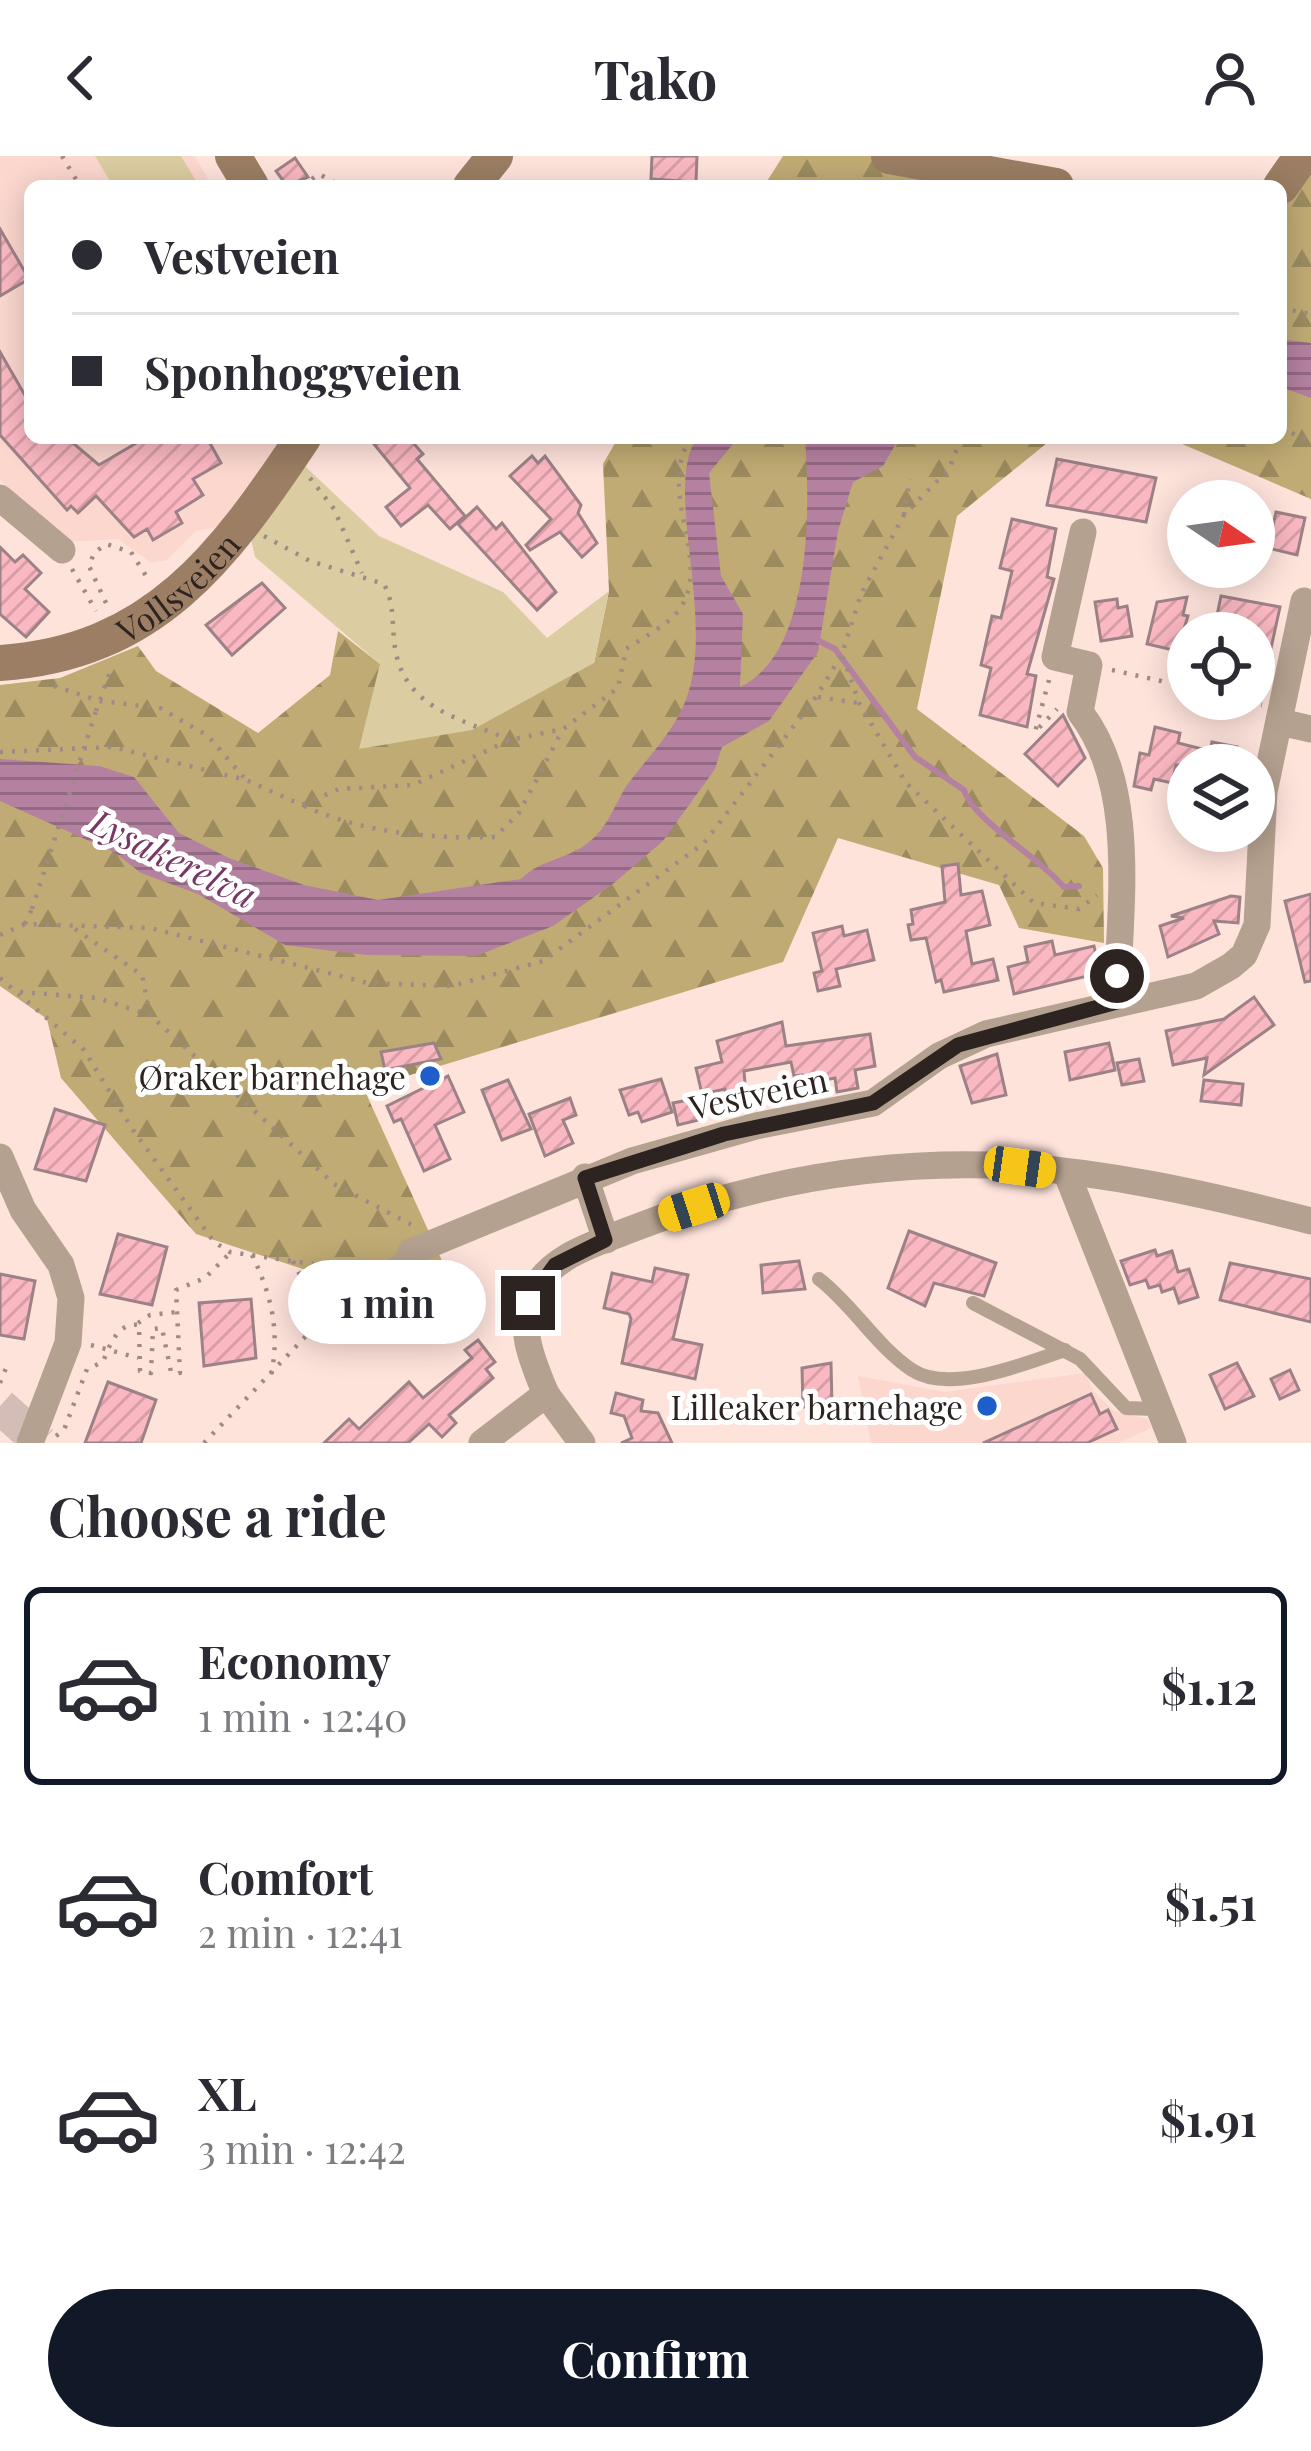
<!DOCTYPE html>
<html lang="en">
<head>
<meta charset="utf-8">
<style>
  :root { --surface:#fff; --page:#f7f7f7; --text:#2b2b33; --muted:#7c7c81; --line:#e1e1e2; --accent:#111827 }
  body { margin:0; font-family:"Playfair Display",serif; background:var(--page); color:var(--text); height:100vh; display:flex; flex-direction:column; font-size:45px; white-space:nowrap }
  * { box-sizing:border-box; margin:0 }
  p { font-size:39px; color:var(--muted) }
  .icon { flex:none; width:66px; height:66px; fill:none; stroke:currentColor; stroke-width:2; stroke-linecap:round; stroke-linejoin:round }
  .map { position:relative; height:1287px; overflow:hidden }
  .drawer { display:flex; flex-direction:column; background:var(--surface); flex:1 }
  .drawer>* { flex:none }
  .banner { position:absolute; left:24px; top:24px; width:1263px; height:264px; border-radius:18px; box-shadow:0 6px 30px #0003; display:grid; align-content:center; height:264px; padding:0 48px; background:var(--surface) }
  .needle { width:78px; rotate:103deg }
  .tools { position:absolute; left:1167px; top:324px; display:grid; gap:24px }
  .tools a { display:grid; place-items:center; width:108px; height:108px; border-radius:50%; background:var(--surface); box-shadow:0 6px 30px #0003; font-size:60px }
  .end { position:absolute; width:54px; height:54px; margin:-27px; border:15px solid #2d2321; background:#fff; box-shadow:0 0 0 6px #fff }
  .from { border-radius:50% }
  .bubble { position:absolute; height:84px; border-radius:42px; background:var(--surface); box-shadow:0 6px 30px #0003; font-size:39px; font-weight:700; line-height:84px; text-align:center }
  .car { position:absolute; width:36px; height:72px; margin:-36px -18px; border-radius:15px; box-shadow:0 0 9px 3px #0007; background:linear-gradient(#f5c518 24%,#345 0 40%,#f5c518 0 76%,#345 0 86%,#f5c518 0) }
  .banner b { display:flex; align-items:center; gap:42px; height:114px; font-size:45px }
  .banner b+b { border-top:3px solid var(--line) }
  .banner i { width:30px; height:30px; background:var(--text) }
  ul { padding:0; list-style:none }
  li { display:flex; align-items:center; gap:36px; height:198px; margin:0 24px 18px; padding:0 24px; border:6px solid transparent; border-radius:18px }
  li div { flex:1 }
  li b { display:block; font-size:45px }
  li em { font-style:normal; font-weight:700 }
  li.selected { border-color:var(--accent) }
  li>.icon { width:108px; height:108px; stroke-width:1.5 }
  h2 { padding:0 48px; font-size:54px; line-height:144px }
  .primary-button { display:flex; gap:24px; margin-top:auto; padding:24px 48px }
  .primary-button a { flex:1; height:138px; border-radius:72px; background:var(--accent); color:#fff; font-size:48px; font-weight:700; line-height:138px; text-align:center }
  header { display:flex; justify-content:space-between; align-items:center; height:156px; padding:0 48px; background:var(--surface); font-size:54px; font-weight:700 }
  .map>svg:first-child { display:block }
  .built { fill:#fbd7ce }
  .forest { fill:url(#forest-firs) }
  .green { fill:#dbcca1 }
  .water { fill:url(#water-rules) }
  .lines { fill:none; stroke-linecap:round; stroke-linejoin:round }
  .stream { stroke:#b581a1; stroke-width:6 }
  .building { fill:url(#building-hatch); stroke:#9c8286; stroke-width:3 }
  .highway-tunnel { stroke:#d4bdb6; stroke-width:36; stroke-dasharray:36 18; stroke-linecap:butt }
  .path { stroke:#9e8b86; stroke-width:4.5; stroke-dasharray:3 9; stroke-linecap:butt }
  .lane { stroke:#b5a18f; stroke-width:14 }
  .street { stroke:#b5a18f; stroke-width:27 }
  .secondary { stroke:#9b7e63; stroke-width:36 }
  .path-bridge { stroke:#9e8b86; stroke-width:4.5; stroke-dasharray:3 9; stroke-linecap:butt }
  .route { stroke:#2d2321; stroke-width:15 }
  .poi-dot { fill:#1d5eca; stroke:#fff; stroke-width:4.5 }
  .labels { text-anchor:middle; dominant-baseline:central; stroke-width:10; stroke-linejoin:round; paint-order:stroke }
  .street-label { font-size:33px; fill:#2d2321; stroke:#fff }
  .poi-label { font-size:33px; fill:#2d2321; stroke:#fff; text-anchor:end }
  .water-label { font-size:36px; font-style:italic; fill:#793763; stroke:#fff }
</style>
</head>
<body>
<header><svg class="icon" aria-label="back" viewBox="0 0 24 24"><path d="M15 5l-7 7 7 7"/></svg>Tako<svg class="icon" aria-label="person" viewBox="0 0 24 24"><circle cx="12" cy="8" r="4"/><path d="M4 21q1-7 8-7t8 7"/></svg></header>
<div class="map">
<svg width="1311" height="1287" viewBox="0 0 1311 1287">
  <defs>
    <pattern id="forest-firs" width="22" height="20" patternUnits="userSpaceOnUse" patternTransform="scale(3)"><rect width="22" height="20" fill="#c0ab74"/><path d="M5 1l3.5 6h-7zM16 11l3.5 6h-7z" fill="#9c8b5f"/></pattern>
    <pattern id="water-rules" width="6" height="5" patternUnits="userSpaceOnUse" patternTransform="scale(3)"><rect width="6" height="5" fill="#b581a1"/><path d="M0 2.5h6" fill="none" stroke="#946983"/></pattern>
    <pattern id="building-hatch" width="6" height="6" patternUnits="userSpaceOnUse" patternTransform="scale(3)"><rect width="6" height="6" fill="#fab8c2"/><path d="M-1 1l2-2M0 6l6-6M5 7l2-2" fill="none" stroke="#d79ea6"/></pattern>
  </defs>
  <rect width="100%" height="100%" fill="#fee3db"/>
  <g class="built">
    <path d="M 0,0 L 195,0 L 212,30 L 30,30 L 30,282 L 299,282 L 247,365 L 196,375 L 167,404 L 151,407 L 118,383 L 66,386 L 0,324 Z"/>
    <path d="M 1085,1217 L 1093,1235 L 1114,1255 L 1148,1263 L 1151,1272 L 1118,1287 L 871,1287 L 858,1220 L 945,1236 Z"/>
  </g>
  <g class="forest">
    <path d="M 783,0 L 898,0 L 1056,30 L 764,30 Z"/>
    <path d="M 1311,0 L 1311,343 L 1168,282 L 1047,287 L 957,360 L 917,553 L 1084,680 L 1103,712 L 1104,787 L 1019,772 L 999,729 L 838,682 L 783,806 L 364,933 L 443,1107 L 364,1133 L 196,1078 L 61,922 L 47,863 L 0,830 L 0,529 L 60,522 L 138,490 L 156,515 L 258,577 L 330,519 L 338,475 L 380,508 L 594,507 L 609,435 L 603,308 L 618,282 L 1281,282 L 1281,30 Z"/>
  </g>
  <g class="green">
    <path d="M 95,0 L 181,0 L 199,30 L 113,30 Z"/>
    <path d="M 292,298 L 379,380 L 503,436 L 547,482 L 609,435 L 594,507 L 472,574 L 359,593 L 380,508 L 255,401 L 247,365 Z"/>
  </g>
  <g class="water">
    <path d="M 1281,183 L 1311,187 L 1311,242 L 1281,231 Z"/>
    <path d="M 697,282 L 738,282 L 709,317 L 721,420 L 743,458 L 740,531 C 813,497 810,350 805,282 L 899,282 L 883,310 L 853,326 L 838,375 L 818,496 L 769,565 L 722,591 L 715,613 L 663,685 L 614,727 L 553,770 L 476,800 L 366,799 L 285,789 L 198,738 L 141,717 L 114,696 L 0,645 L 0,603 L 99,610 L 134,621 L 179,677 L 229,702 L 304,729 L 378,744 L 521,723 C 540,704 564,704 585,689 C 608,673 613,651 627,629 C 647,602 672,578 685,546 C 718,466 662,332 697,282 Z"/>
  </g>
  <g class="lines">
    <path class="stream" d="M 815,483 L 835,493 L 915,601 L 964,634 C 973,664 1039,701 1064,731 L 1079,730"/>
  </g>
  <g class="building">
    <path d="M 652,0 L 697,0 L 696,26 L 651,23 Z"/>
    <path d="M 295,2 L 308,21 L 287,30 L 276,15 Z"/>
    <path d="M 0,73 L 29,123 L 0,140 Z"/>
    <path d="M 0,196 L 30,248 L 30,282 L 67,282 L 99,309 L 145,282 L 207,282 L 221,307 L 193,323 L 203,339 L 176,356 L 182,367 L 153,384 L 147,373 L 134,381 L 96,340 L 78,357 L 71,350 L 67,354 L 0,279 Z"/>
    <path d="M 369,282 L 409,282 L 423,298 L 417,303 L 465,360 L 450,373 L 428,349 L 401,370 L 386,351 L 410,332 Z"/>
    <path d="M 532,300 L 538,307 L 545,300 L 581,349 L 578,357 L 597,387 L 582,401 L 560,376 L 530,394 L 526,389 L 551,363 L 510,320 Z"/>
    <path d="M 1057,303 L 1156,322 L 1146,366 L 1047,349 Z"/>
    <path d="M 477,351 L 496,373 L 502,367 L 556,436 L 537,454 L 458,368 Z"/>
    <path d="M 1276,356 L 1305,362 L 1297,399 L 1268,392 Z"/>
    <path d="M 1012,363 L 1056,373 L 1047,421 L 1054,423 L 1027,518 L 1036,520 L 1027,571 L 980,559 L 991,512 L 981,509 L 992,460 L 1001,462 L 1012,415 L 1000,412 Z"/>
    <path d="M 0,391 L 15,406 L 23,399 L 41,417 L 25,433 L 49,456 L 26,481 L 0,458 Z"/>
    <path d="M 262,427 L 285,452 L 232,499 L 206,469 Z"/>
    <path d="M 1221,440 L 1280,451 L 1261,538 L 1254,538 L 1254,477 L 1215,469 Z"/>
    <path d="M 1187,441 L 1183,459 L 1188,460 L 1177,495 L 1147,488 L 1157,446 Z"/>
    <path d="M 1117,443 L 1118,452 L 1127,450 L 1132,480 L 1101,485 L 1095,446 Z"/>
    <path d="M 1063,559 L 1085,602 L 1058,630 L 1025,598 Z"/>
    <path d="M 1155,571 L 1180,577 L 1178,587 L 1210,595 L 1212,586 L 1237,591 L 1235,600 L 1243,602 L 1242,609 L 1176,609 L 1172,627 L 1154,623 L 1151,634 L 1134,630 L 1140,597 L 1149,599 Z"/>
    <path d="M 958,708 L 961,739 L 982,735 L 990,769 L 966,775 L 972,808 L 993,803 L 998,824 L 944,836 L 941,824 L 936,826 L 926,782 L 911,784 L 908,769 L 913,768 L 911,754 L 945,746 L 942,710 Z"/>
    <path d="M 1311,738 L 1311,825 L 1305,826 L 1285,745 Z"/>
    <path d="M 1231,740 L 1240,741 L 1238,767 L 1214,765 L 1219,778 L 1168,801 L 1160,770 L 1184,762 L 1171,760 Z"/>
    <path d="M 842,770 L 844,780 L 867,774 L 874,804 L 836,813 L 840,830 L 818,835 L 814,817 L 822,815 L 813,777 Z"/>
    <path d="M 1052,785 L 1055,799 L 1094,790 L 1100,817 L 1014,838 L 1008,811 L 1028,806 L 1025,791 Z"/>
    <path d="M 1254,841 L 1274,869 L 1204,919 L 1207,902 L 1173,909 L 1166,875 L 1224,863 Z"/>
    <path d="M 782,866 L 786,890 L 870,878 L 875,910 L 855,914 L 858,932 L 837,936 L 835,922 L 803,928 L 802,919 L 794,920 L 791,906 L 744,915 L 746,939 L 727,944 L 725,933 L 702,938 L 696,912 L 722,906 L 717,885 Z"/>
    <path d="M 434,887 L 441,903 L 385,914 L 381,896 Z"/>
    <path d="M 1109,887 L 1115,914 L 1070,924 L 1065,896 Z"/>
    <path d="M 997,898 L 1006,939 L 972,947 L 960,910 Z"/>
    <path d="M 1139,903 L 1144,925 L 1122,929 L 1117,907 Z"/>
    <path d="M 448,920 L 464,956 L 435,969 L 450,1003 L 424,1015 L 401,963 L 394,966 L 387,950 Z"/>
    <path d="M 661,923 L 672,956 L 642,966 L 638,956 L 629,959 L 620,934 Z"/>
    <path d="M 508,924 L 531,973 L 502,984 L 482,934 Z"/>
    <path d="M 1204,924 L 1243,928 L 1241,949 L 1201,945 Z"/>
    <path d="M 570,942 L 576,959 L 563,964 L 573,987 L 545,1000 L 529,958 Z"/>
    <path d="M 694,943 L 699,964 L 678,969 L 673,947 Z"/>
    <path d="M 55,953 L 105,969 L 86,1025 L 35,1013 Z"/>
    <path d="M 909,1075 L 996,1107 L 984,1140 L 934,1127 L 925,1150 L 888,1132 Z"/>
    <path d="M 118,1078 L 167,1091 L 152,1149 L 100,1138 Z"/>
    <path d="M 1155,1094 L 1157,1100 L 1172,1095 L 1178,1116 L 1189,1113 L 1198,1141 L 1179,1147 L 1174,1132 L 1162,1136 L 1160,1129 L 1149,1132 L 1146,1124 L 1130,1129 L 1121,1105 Z"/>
    <path d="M 799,1105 L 805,1133 L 763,1137 L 761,1109 Z"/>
    <path d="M 1230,1107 L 1311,1123 L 1311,1166 L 1220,1144 Z"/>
    <path d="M 655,1112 L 688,1119 L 673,1183 L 702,1189 L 695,1223 L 622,1207 L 631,1163 L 629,1158 L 604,1152 L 612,1117 L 652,1126 Z"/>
    <path d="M 0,1118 L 35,1125 L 24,1183 L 0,1179 Z"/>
    <path d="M 251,1143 L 256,1202 L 204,1210 L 199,1147 Z"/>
    <path d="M 478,1184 L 495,1206 L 486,1213 L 493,1222 L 449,1259 L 456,1267 L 442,1281 L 429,1268 L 408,1287 L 324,1287 L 349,1263 L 359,1273 L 409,1226 L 423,1242 L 472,1202 L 465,1194 Z"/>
    <path d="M 831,1207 L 832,1250 L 803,1251 L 802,1212 Z"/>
    <path d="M 1237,1207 L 1254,1240 L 1225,1253 L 1210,1219 Z"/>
    <path d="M 1290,1214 L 1299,1234 L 1280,1243 L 1271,1223 Z"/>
    <path d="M 108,1226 L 156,1244 L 141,1287 L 85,1287 Z"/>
    <path d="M 616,1237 L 643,1244 L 641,1255 L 658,1257 L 672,1287 L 621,1287 L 632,1282 L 624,1260 L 611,1257 Z"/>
    <path d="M 1091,1238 L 1100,1258 L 1108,1254 L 1117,1273 L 1087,1287 L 983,1287 Z"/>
  </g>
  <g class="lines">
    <path class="highway-tunnel" d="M 0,1250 L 41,1287"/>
    <g class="path">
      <path d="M 62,0 L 80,30"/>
      <path d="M 302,30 L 319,18 L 341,30"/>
      <path d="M 1281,152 L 1311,158"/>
      <path d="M 1281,272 L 1311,286"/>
      <path d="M 310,322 L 334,353 L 362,417"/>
      <path d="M 904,359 L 910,323"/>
      <path d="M 264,380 L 310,405 L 384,428 C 394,448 392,463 394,484 C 400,551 456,561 510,584"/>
      <path d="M 72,413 L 96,455"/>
      <path d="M 106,447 L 89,410 L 94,397 L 106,388 L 131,396 L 148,423"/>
      <path d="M 843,501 L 859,547 L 906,627 L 1034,747 L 1079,753 L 1097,739"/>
      <path d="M 1112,514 L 1188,531"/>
      <path d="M 1049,524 L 1035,576 L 1057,553"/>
      <path d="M 54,530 L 100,545 L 160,552 L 208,580 L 246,624"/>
      <path d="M 818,541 L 859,547"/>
      <path d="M 1238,543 L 1262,549"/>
      <path d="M 96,555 L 112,511"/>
      <path d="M 0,596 L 113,591 L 246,624 L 302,649 L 339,633 L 413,629 L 510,584 L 563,573 L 618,532 L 626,493 C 642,482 667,470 679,454 C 714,406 655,335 691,282"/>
      <path d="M 304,650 C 364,677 430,683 495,681 L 519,657 L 563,573"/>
      <path d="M 25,768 L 32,753"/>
      <path d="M 75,773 L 142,819 L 150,859 L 334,1028 L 414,1070"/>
      <path d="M 0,779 L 25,768 L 150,772 L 368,827 L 452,830 L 543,805 L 704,687 L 816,541 L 842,498 L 861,438 L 904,359 L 949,313 L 961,282"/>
      <path d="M 0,822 L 84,894 L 133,974 L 214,1086 L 230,1096 L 354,1114"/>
      <path d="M 20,836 L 97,842 L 150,859"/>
      <path d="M 252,1099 C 272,1140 280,1176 271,1220"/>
      <path d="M 293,1105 L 322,1163"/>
      <path d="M 138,1167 L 150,1159 L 177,1156"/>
      <path d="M 91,1189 L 138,1202"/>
      <path d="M 0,1227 L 6,1212"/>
      <path d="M 56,1280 L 64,1274 L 87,1213 L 103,1206 C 110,1188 118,1166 139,1169 L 140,1215 L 151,1217 L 153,1173 L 162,1172 L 171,1216 L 180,1217 L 176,1134 L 205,1122 L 230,1097"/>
      <path d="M 204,1287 L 325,1160"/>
    </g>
    <g class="lane">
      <path d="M 819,1123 C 853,1149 876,1190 912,1214 C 950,1239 1026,1207 1065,1194"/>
      <path d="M 973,1147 L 1080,1203 L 1126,1252 L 1156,1253"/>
      <path d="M 338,1148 L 411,1096"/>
    </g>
    <g class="street">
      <path d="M 0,342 L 62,394"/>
      <path d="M 1083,376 L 1055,501 L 1089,509 L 1080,556 C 1139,632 1119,754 1117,846"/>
      <path d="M 1280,566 L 1311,573"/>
      <path d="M 0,1001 L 23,1054 L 61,1109 L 71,1142 L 68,1187 L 30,1287"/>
      <path d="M 1067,1018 L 1173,1287"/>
      <path d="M 585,1021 L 606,1084"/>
      <path d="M 411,1096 L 632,1005 L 756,970 L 873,947 L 939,900 L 986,878 L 1196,830 L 1231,810 L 1244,799 L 1257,769 L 1264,636 L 1304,445"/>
      <path d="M 546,1238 L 582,1287"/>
      <path d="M 482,1287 L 546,1238 C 532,1205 516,1168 534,1134 C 551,1101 592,1089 624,1076 C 740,1030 863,1006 988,1009 C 1096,1013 1207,1038 1311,1065"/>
    </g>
    <g class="secondary">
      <path d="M 233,0 L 251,30"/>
      <path d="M 889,0 L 1056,30"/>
      <path d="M 471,30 L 495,0"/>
      <path d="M 1281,30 L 1302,0"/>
      <path id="s1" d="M 0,507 C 154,497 224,400 303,282"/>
    </g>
    <path class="path-bridge" d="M 32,753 L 96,555"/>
  </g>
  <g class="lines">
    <path class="route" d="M 528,1147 L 555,1109 L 605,1084 L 585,1022 L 724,978 L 873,947 L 958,889 L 1117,846 L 1117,820"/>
  </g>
  <g class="poi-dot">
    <circle cx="430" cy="920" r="12"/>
    <circle cx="987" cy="1250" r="12"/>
  </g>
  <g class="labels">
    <g class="street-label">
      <text stroke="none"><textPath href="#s1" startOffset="198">Vollsveien</textPath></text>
      <text transform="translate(758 936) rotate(-12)">Vestveien</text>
    </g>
    <g class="poi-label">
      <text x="406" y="920">Øraker barnehage</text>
      <text x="963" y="1250">Lilleaker barnehage</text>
    </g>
    <g class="water-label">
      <text transform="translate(174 701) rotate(26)">Lysakerelva</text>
    </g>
  </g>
</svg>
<div class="tools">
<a><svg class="needle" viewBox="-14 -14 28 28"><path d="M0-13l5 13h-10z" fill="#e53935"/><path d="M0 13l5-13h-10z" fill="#7c7c81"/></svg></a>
<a><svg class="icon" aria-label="locate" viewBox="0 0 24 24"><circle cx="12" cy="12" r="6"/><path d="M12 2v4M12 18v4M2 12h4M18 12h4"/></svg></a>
<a><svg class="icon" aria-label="layers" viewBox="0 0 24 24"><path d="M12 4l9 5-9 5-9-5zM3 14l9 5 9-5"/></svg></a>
</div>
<i class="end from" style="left:1117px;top:820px"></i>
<i class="end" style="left:528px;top:1147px"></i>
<div class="bubble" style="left:288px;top:1104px;width:198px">1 min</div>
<i class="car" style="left:1020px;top:1011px;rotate:98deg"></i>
<i class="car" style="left:694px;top:1051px;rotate:252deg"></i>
<div class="banner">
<b><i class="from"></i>Vestveien</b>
<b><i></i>Sponhoggveien</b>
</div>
</div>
<section class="drawer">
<h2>Choose a ride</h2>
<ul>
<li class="selected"><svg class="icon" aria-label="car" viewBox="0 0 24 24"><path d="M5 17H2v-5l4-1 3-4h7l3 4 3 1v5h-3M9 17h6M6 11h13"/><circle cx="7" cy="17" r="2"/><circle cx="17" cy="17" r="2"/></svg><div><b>Economy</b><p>1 min · 12:40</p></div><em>$1.12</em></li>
<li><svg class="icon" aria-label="car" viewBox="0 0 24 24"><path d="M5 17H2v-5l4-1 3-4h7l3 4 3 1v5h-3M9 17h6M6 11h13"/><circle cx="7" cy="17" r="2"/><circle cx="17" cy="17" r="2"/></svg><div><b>Comfort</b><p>2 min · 12:41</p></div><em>$1.51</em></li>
<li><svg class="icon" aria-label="car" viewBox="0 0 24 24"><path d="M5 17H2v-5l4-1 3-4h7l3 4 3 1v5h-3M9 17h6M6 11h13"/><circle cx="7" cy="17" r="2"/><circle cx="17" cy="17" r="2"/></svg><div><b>XL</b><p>3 min · 12:42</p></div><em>$1.91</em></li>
</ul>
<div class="primary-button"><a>Confirm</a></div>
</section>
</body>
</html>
